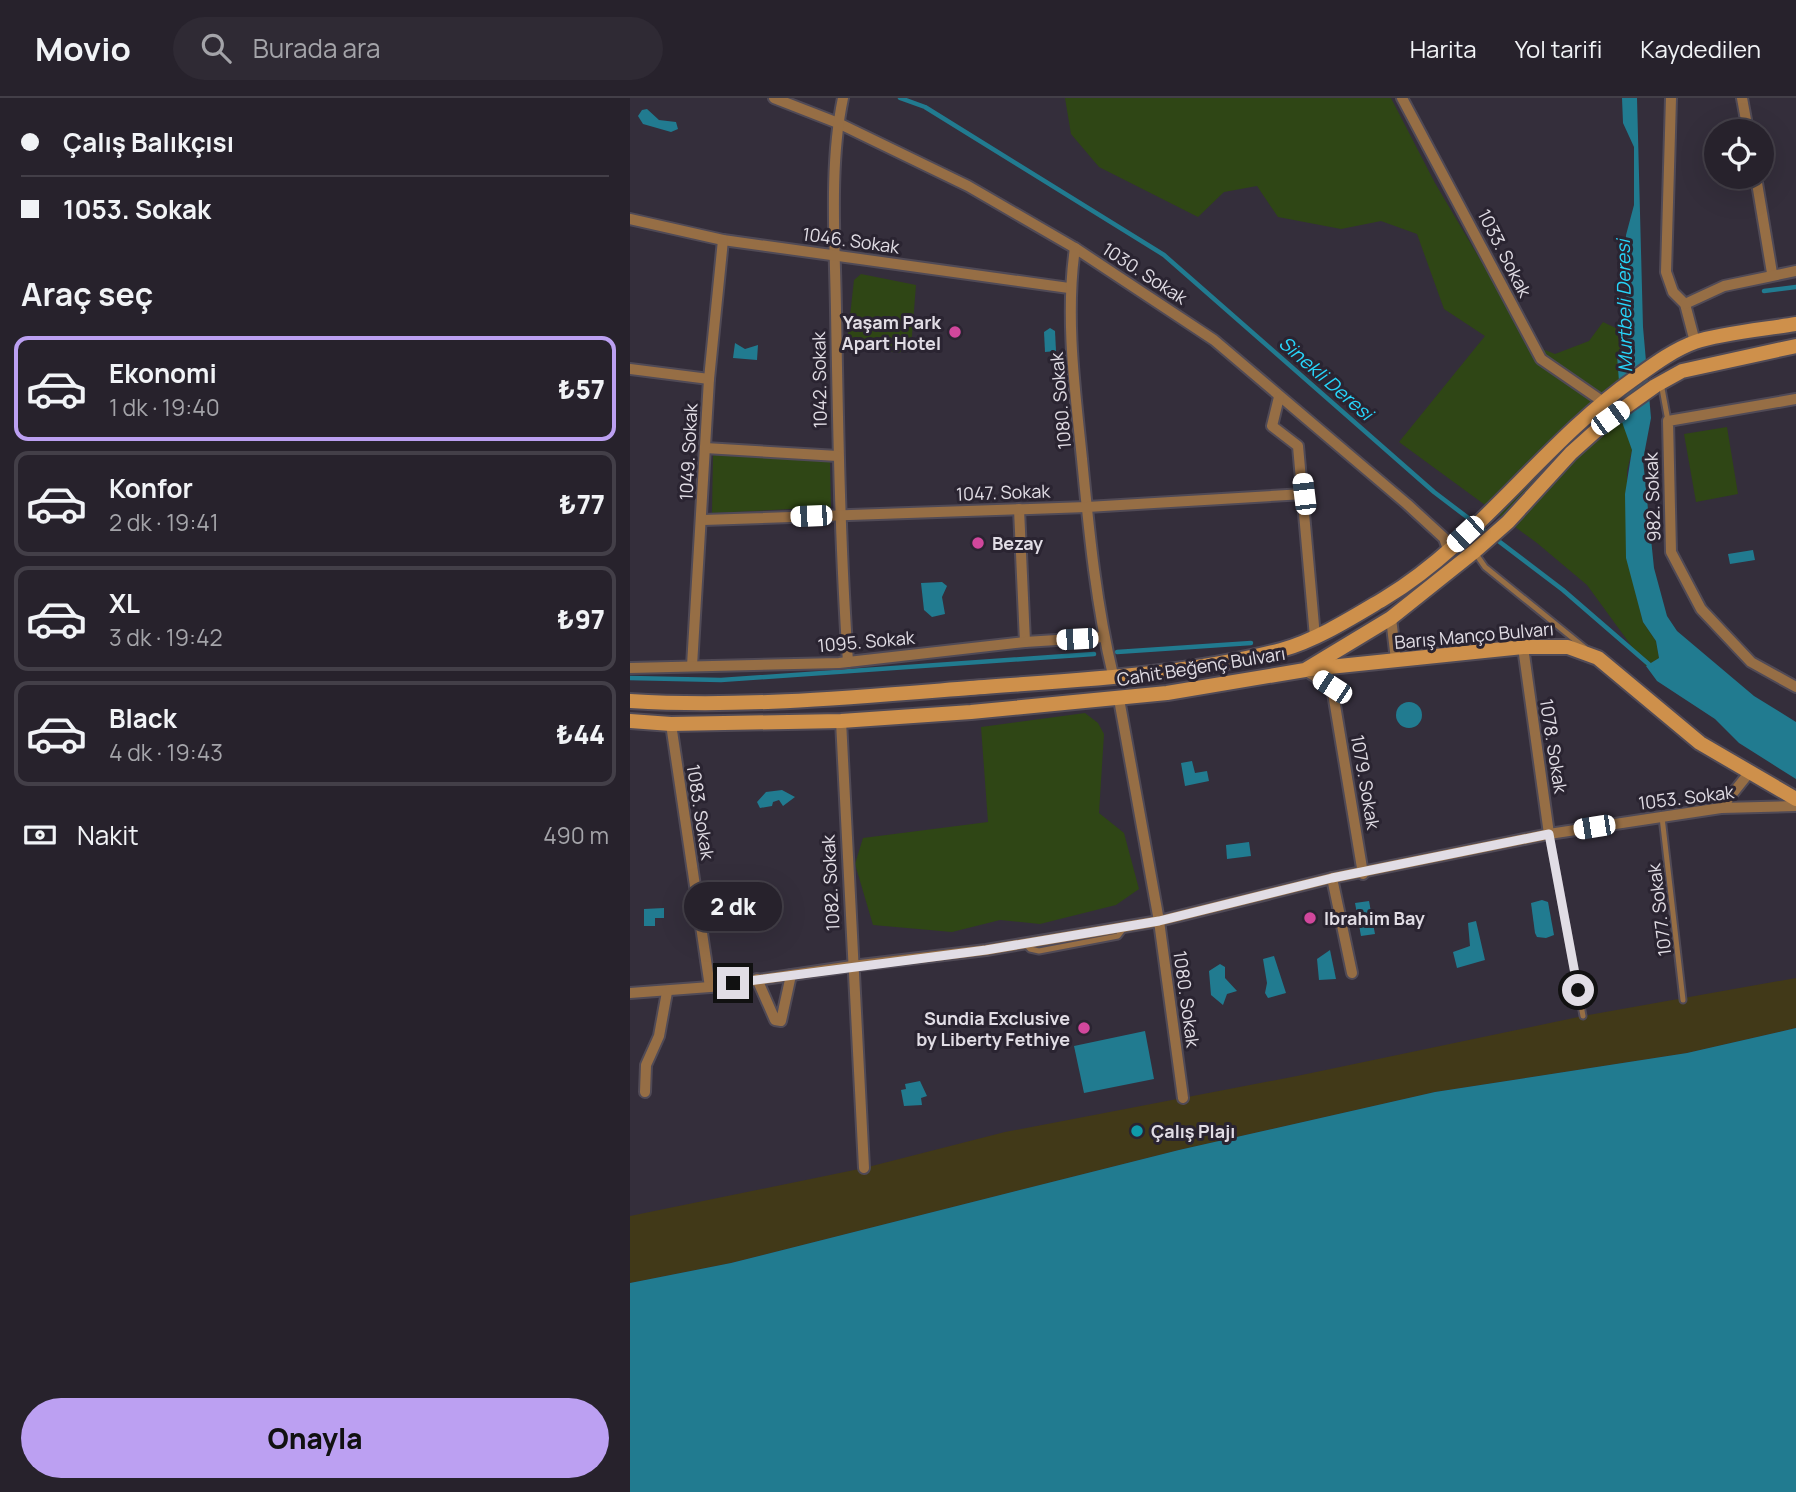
<!DOCTYPE html>
<html lang="tr">
<head>
<meta charset="utf-8">
<style>
  :root { --surface:#27222c; --page:#2f2a34; --text:#f1f3f6; --muted:#a4a4a9; --line:#433f48; --accent:#bca0f2 }
  body { margin:0; font-family:Manrope,sans-serif; background:var(--page); color:var(--text); height:100vh; display:flex; flex-direction:column; font-size:26px; white-space:nowrap }
  * { box-sizing:border-box; margin:0 }
  p { font-size:23px; color:var(--muted) }
  .icon { flex:none; width:38px; height:38px; fill:none; stroke:currentColor; stroke-width:2; stroke-linecap:round; stroke-linejoin:round }
  .map { position:relative; flex:1; overflow:hidden }
  .panel { display:flex; flex-direction:column; background:var(--surface); width:630px }
  .panel>* { flex:none }
  .banner { display:grid; align-content:center; height:154px; padding:0 21px; background:var(--surface) }
  .fabs { position:absolute; left:1074px; top:21px; display:grid; gap:14px }
  .fabs a { display:grid; place-items:center; width:70px; height:70px; border-radius:50%; background:var(--surface); box-shadow:0 7px 28px #0002,0 0 0 2px var(--line); font-size:35px }
  .end { position:absolute; width:32px; height:32px; margin:-16px; border:9px solid #e1dde5; background:#111; box-shadow:0 0 0 4px #111 }
  .from { border-radius:50% }
  .bubble { position:absolute; height:49px; border-radius:24px; background:var(--surface); box-shadow:0 7px 28px #0002,0 0 0 2px var(--line); font-size:23px; font-weight:800; line-height:49px; text-align:center }
  .car { position:absolute; width:21px; height:42px; margin:-21px -10px; border-radius:9px; box-shadow:0 0 5px 2px #0007; background:linear-gradient(#fff 24%,#345 0 40%,#fff 0 76%,#345 0 86%,#fff 0) }
  .banner b { display:flex; align-items:center; gap:24px; height:66px; font-size:26px }
  .banner b+b { border-top:2px solid var(--line) }
  .banner i { width:18px; height:18px; background:var(--text) }
  ul { padding:0; list-style:none }
  li { display:flex; align-items:center; gap:21px; height:105px; margin:0 14px 10px; padding:0 7px; border:4px solid var(--line); border-radius:14px }
  li div { flex:1 }
  li b { display:block; font-size:26px }
  li em { font-style:normal; font-weight:800 }
  li.active { border-color:var(--accent) }
  li>.icon { width:63px; height:63px; stroke-width:1.5 }
  h2 { padding:0 21px; font-size:32px; line-height:84px }
  .pay { display:flex; align-items:center; gap:18px; height:77px; padding:0 21px; font-size:26px }
  .pay p { margin-inline-start:auto }
  .action { display:flex; gap:14px; margin-top:auto; padding:14px 21px }
  .action a { flex:1; height:80px; border-radius:42px; background:var(--accent); color:#111; font-size:28px; font-weight:800; line-height:80px; text-align:center }
  header { display:flex; align-items:center; gap:42px; box-sizing:border-box; height:98px; padding:0 35px; background:var(--surface); border-bottom:2px solid var(--line) }
  header strong { font-size:33px }
  nav { display:flex; gap:38px; margin-inline-start:auto; font-size:24px }
  .search { width:490px; height:63px; background:var(--page); display:flex; align-items:center; gap:18px; box-sizing:border-box; padding:0 24px; border-radius:38px; color:var(--muted); font-size:26px }
  main { display:flex; flex:1; min-height:0 }
  .map>svg:first-child { display:block }
  .green { fill:#2f4615 }
  .sand { fill:#413918 }
  .water { fill:#217b90 }
  .lines { fill:none; stroke-linecap:round; stroke-linejoin:round }
  .stream { stroke:#217b90; stroke-width:4.5 }
  .lane-casing { stroke:#504a56; stroke-width:9 }
  .street-casing { stroke:#504a56; stroke-width:14 }
  .secondary-casing { stroke:#504a56; stroke-width:18 }
  .lane { stroke:#966e45; stroke-width:5 }
  .street { stroke:#966e45; stroke-width:10 }
  .secondary { stroke:#ce904b; stroke-width:14 }
  .route { stroke:#e1dde5; stroke-width:9 }
  .hotel-dot { fill:#d1479c; stroke:#2a2431; stroke-width:2.5 }
  .culture-dot { fill:#0f9aa8; stroke:#2a2431; stroke-width:2.5 }
  .labels { text-anchor:middle; dominant-baseline:central; stroke-width:6; stroke-linejoin:round; paint-order:stroke }
  .street-label { font-size:18px; fill:#e1dde5; stroke:#2a2431 }
  .poi-label { font-size:18px; font-weight:bold; fill:#e1dde5; stroke:#2a2431; text-anchor:start }
  .water-label { font-size:19px; font-style:italic; fill:#27d5fa; stroke:#2a2431 }
</style>
</head>
<body>
<header>
<strong>Movio</strong>
<div class="search"><svg class="icon" aria-label="search" viewBox="0 0 24 24"><circle cx="10" cy="10" r="6"/><path d="M15 15l6 6"/></svg>Burada ara</div>
<nav><a>Harita</a><a>Yol tarifi</a><a>Kaydedilen</a></nav>
</header>
<main>
<section class="panel">
<div class="banner">
<b><i class="from"></i>Çalış Balıkçısı</b>
<b><i></i>1053. Sokak</b>
</div>
<h2>Araç seç</h2>
<ul>
<li class="active"><svg class="icon" aria-label="car" viewBox="0 0 24 24"><path d="M5 17H2v-5l4-1 3-4h7l3 4 3 1v5h-3M9 17h6M6 11h13"/><circle cx="7" cy="17" r="2"/><circle cx="17" cy="17" r="2"/></svg><div><b>Ekonomi</b><p>1 dk · 19:40</p></div><em>₺57</em></li>
<li><svg class="icon" aria-label="car" viewBox="0 0 24 24"><path d="M5 17H2v-5l4-1 3-4h7l3 4 3 1v5h-3M9 17h6M6 11h13"/><circle cx="7" cy="17" r="2"/><circle cx="17" cy="17" r="2"/></svg><div><b>Konfor</b><p>2 dk · 19:41</p></div><em>₺77</em></li>
<li><svg class="icon" aria-label="car" viewBox="0 0 24 24"><path d="M5 17H2v-5l4-1 3-4h7l3 4 3 1v5h-3M9 17h6M6 11h13"/><circle cx="7" cy="17" r="2"/><circle cx="17" cy="17" r="2"/></svg><div><b>XL</b><p>3 dk · 19:42</p></div><em>₺97</em></li>
<li><svg class="icon" aria-label="car" viewBox="0 0 24 24"><path d="M5 17H2v-5l4-1 3-4h7l3 4 3 1v5h-3M9 17h6M6 11h13"/><circle cx="7" cy="17" r="2"/><circle cx="17" cy="17" r="2"/></svg><div><b>Black</b><p>4 dk · 19:43</p></div><em>₺44</em></li>
</ul>
<div class="pay"><svg class="icon" aria-label="cash" viewBox="0 0 24 24"><path d="M3 7h18v10H3z"/><circle cx="12" cy="12" r="2"/></svg>Nakit<p>490 m</p></div>
<div class="action"><a>Onayla</a></div>
</section>
<div class="map">
<svg width="1166" height="1394" viewBox="0 0 1166 1394">
  <rect width="100%" height="100%" fill="#342e3b"/>
  <g class="green">
    <path d="M 435,0 L 761,0 L 805,85 L 900,246 L 925,256 L 959,243 L 973,224 L 992,233 L 995,327 L 1002,352 L 997,373 L 997,460 L 1013,524 L 1026,543 L 1029,560 L 1016,568 L 957,487 L 907,445 L 769,344 L 855,238 L 814,211 L 787,136 L 751,123 L 711,131 L 648,119 L 627,88 L 594,94 L 568,119 L 469,69 L 441,36 Z"/>
    <path d="M 231,176 L 286,187 L 281,250 L 268,255 L 217,245 L 224,182 Z"/>
    <path d="M 1097,329 L 1108,396 L 1066,404 L 1054,336 Z"/>
    <path d="M 83,357 L 200,363 L 201,409 L 82,415 Z"/>
    <path d="M 455,615 L 468,625 L 474,636 L 469,715 L 494,735 L 509,791 L 486,807 L 410,826 L 370,822 L 322,834 L 243,827 L 225,766 L 233,740 L 358,724 L 351,629 Z"/>
  </g>
  <path class="sand" d="M 1166,880 L 1166,930 L 1057,955 L 805,994 L 549,1052 L 101,1165 L 0,1185 L 0,1118 L 234,1070 L 375,1034 L 667,978 L 953,918 Z"/>
  <g class="water">
    <path d="M 992,0 L 1007,0 L 1013,229 L 1021,320 L 1013,362 L 1024,470 L 1037,518 L 1047,533 L 1124,598 L 1166,624 L 1166,681 L 1109,645 L 1085,621 L 1027,583 L 1016,568 L 1029,560 L 1026,543 L 1013,524 L 996,460 L 995,396 L 1002,352 L 992,324 L 987,257 L 1002,233 L 997,214 L 995,161 L 996,137 L 1004,107 L 1004,49 L 993,25 Z"/>
    <path d="M 17,11 L 29,22 L 46,24 L 48,31 L 41,34 L 13,26 L 8,18 L 12,12 Z"/>
    <path d="M 420,230 L 425,233 L 426,253 L 415,254 L 414,234 Z"/>
    <path d="M 105,245 L 115,251 L 128,247 L 127,262 L 103,260 Z"/>
    <path d="M 1123,452 L 1125,462 L 1100,466 L 1098,456 Z"/>
    <path d="M 312,484 L 317,488 L 312,499 L 315,516 L 302,519 L 294,512 L 291,485 Z"/>
    <circle cx="779" cy="617" r="13"/>
    <path d="M 562,663 L 565,675 L 577,673 L 579,683 L 555,688 L 551,665 Z"/>
    <path d="M 152,692 L 165,699 L 153,708 L 149,702 L 143,704 L 142,708 L 130,710 L 127,704 L 136,694 Z"/>
    <path d="M 619,744 L 621,758 L 597,761 L 596,747 Z"/>
    <path d="M 912,802 L 918,804 L 924,837 L 916,840 L 907,839 L 905,835 L 901,805 Z"/>
    <path d="M 739,803 L 745,836 L 731,838 L 725,805 Z"/>
    <path d="M 34,810 L 34,820 L 25,820 L 25,828 L 14,828 L 14,811 Z"/>
    <path d="M 846,823 L 855,862 L 827,870 L 823,854 L 840,848 L 838,825 Z"/>
    <path d="M 700,852 L 706,881 L 689,882 L 687,861 Z"/>
    <path d="M 644,858 L 656,895 L 638,900 L 635,895 L 637,885 L 633,861 Z"/>
    <path d="M 590,866 L 595,869 L 595,880 L 607,893 L 597,896 L 593,907 L 581,897 L 579,873 Z"/>
    <path d="M 1166,930 L 1166,1394 L 0,1394 L 0,1185 L 101,1165 L 549,1052 L 805,994 L 1057,955 Z"/>
    <path d="M 515,933 L 524,981 L 454,995 L 444,948 Z"/>
    <path d="M 290,983 L 297,998 L 291,1000 L 292,1007 L 274,1008 L 271,992 L 276,991 L 275,986 Z"/>
  </g>
  <g class="lines">
    <g class="stream">
      <path d="M 270,0 L 295,9 L 534,157 L 804,394 L 933,492 L 1022,569"/>
      <path d="M 1134,193 L 1166,189"/>
      <path d="M 487,554 L 621,545"/>
      <path d="M 0,580 L 91,582 L 464,556"/>
    </g>
    <g class="lane-casing">
      <g id="lane">
        <path d="M 1031,285 L 1038,323"/>
        <path d="M 846,456 L 855,469 L 955,550"/>
        <path d="M 1032,719 L 1053,902"/>
        <path d="M 919,736 L 953,918"/>
        <path d="M 395,846 L 400,851 L 409,853 L 488,838 L 495,829"/>
      </g>
    </g>
    <g class="street-casing">
      <g id="street">
        <path d="M 144,0 L 208,25 L 338,88 L 445,150 L 584,242 L 777,406 L 814,440 L 818,451"/>
        <path d="M 213,0 C 199,66 205,145 206,213 C 208,330 210,447 218,564"/>
        <path d="M 772,0 L 911,261 L 972,303"/>
        <path d="M 1041,0 L 1036,174 L 1043,194 L 1055,206 L 1065,244"/>
        <path d="M 1112,0 L 1118,33"/>
        <path d="M 1126,79 L 1142,175"/>
        <path d="M 0,121 L 93,142 L 439,190"/>
        <path d="M 445,150 C 435,219 445,292 452,361 C 459,433 466,507 483,577"/>
        <path d="M 1055,206 L 1094,188 L 1166,173"/>
        <path d="M 0,271 L 79,281"/>
        <path d="M 649,299 L 642,328 L 668,348 L 685,539"/>
        <path d="M 1166,301 L 1038,323 L 1041,454 L 1071,511 L 1121,564 L 1166,589"/>
        <path d="M 75,350 L 208,358"/>
        <path d="M 389,411 L 395,544"/>
        <path d="M 73,422 L 457,409 L 674,396"/>
        <path d="M 761,520 L 766,562"/>
        <path d="M 893,549 L 919,736"/>
        <path d="M 62,568 L 79,281 L 93,142"/>
        <path d="M 0,570 L 209,565 L 395,544 L 474,539"/>
        <path d="M 675,572 L 702,589 L 733,776"/>
        <path d="M 489,601 L 529,823 L 553,1000"/>
        <path d="M 211,623 L 234,1070"/>
        <path d="M 41,626 L 80,889"/>
        <path d="M 1091,710 L 1119,675"/>
        <path d="M 702,780 L 722,875"/>
        <path d="M 127,881 L 145,922 L 151,923 L 161,877"/>
        <path d="M 0,895 L 80,889 L 222,868 L 356,852 L 529,823 L 702,780 L 919,736 L 1091,710 L 1166,708"/>
        <path d="M 15,994 L 16,967 L 29,938 L 37,894"/>
      </g>
    </g>
    <g class="secondary-casing">
      <g id="secondary">
        <path d="M 680,571 L 893,549 L 938,549 L 968,560 L 1070,645 L 1166,701"/>
        <path d="M 0,603 C 112,610 228,599 340,590 C 443,582 551,578 651,552 C 687,542 723,519 755,500 C 848,444 915,343 1005,280 C 1023,267 1043,252 1065,244 C 1091,235 1137,231 1166,226"/>
        <path d="M 0,623 L 41,626 L 211,623 L 341,614 L 537,595 L 675,572 L 761,520 L 845,453 L 878,424 L 941,355 L 980,320 L 1025,288 L 1052,273 L 1166,248"/>
      </g>
    </g>
    <use href="#lane" class="lane"/>
    <use href="#street" class="street"/>
    <use href="#secondary" class="secondary"/>
  </g>
  <g class="lines">
    <path class="route" d="M 103,885 L 356,852 L 529,823 L 702,780 L 919,736 L 948,892"/>
  </g>
  <g class="hotel-dot">
    <circle cx="325" cy="234" r="7"/>
    <circle cx="348" cy="445" r="7"/>
    <circle cx="680" cy="820" r="7"/>
    <circle cx="454" cy="930" r="7"/>
  </g>
  <circle class="culture-dot" cx="507" cy="1033" r="7"/>
  <g class="labels">
    <g class="street-label">
      <text transform="translate(221 142) rotate(8)">1046. Sokak</text>
      <text transform="translate(875 155) rotate(63)">1033. Sokak</text>
      <text transform="translate(515 175) rotate(33)">1030. Sokak</text>
      <text transform="translate(189 282) rotate(-91)">1042. Sokak</text>
      <text transform="translate(430 303) rotate(-95)">1080. Sokak</text>
      <text transform="translate(58 354) rotate(-87)">1049. Sokak</text>
      <text transform="translate(373 394) rotate(-2)">1047. Sokak</text>
      <text transform="translate(1022 399) rotate(-92)">982. Sokak</text>
      <text transform="translate(844 537) rotate(-5)">Barış Manço Bulvarı</text>
      <text transform="translate(236 543) rotate(-5)">1095. Sokak</text>
      <text transform="translate(571 568) rotate(-9)">Cahit Beğenç Bulvarı</text>
      <text transform="translate(924 648) rotate(81)">1078. Sokak</text>
      <text transform="translate(736 684) rotate(80)">1079. Sokak</text>
      <text transform="translate(1056 699) rotate(-7)">1053. Sokak</text>
      <text transform="translate(71 714) rotate(81)">1083. Sokak</text>
      <text transform="translate(200 785) rotate(-93)">1082. Sokak</text>
      <text transform="translate(1029 812) rotate(-97)">1077. Sokak</text>
      <text transform="translate(557 901) rotate(82)">1080. Sokak</text>
    </g>
    <g class="poi-label">
      <text x="311" y="224" text-anchor="end">Yaşam Park<tspan x="311" dy="21">Apart Hotel</tspan></text>
      <text x="362" y="445">Bezay</text>
      <text x="694" y="820">Ibrahim Bay</text>
      <text x="440" y="920" text-anchor="end">Sundia Exclusive<tspan x="440" dy="21">by Liberty Fethiye</tspan></text>
      <text x="521" y="1033">Çalış Plajı</text>
    </g>
    <g class="water-label">
      <text transform="translate(994 208) rotate(-91)">Murtbeli Deresi</text>
      <text transform="translate(696 280) rotate(41)">Sinekli Deresi</text>
    </g>
  </g>
</svg>
<div class="fabs">
<a><svg class="icon" aria-label="locate" viewBox="0 0 24 24"><circle cx="12" cy="12" r="6"/><path d="M12 2v4M12 18v4M2 12h4M18 12h4"/></svg></a>
</div>
<i class="end from" style="left:948px;top:892px"></i>
<i class="end" style="left:103px;top:885px"></i>
<div class="bubble" style="left:54px;top:784px;width:98px">2 dk</div>
<i class="car" style="left:980px;top:320px;rotate:54deg"></i>
<i class="car" style="left:674px;top:396px;rotate:353deg"></i>
<i class="car" style="left:181px;top:418px;rotate:268deg"></i>
<i class="car" style="left:835px;top:436px;rotate:227deg"></i>
<i class="car" style="left:447px;top:541px;rotate:267deg"></i>
<i class="car" style="left:702px;top:589px;rotate:303deg"></i>
<i class="car" style="left:964px;top:729px;rotate:261deg"></i>
</div>
</main>
</body>
</html>
